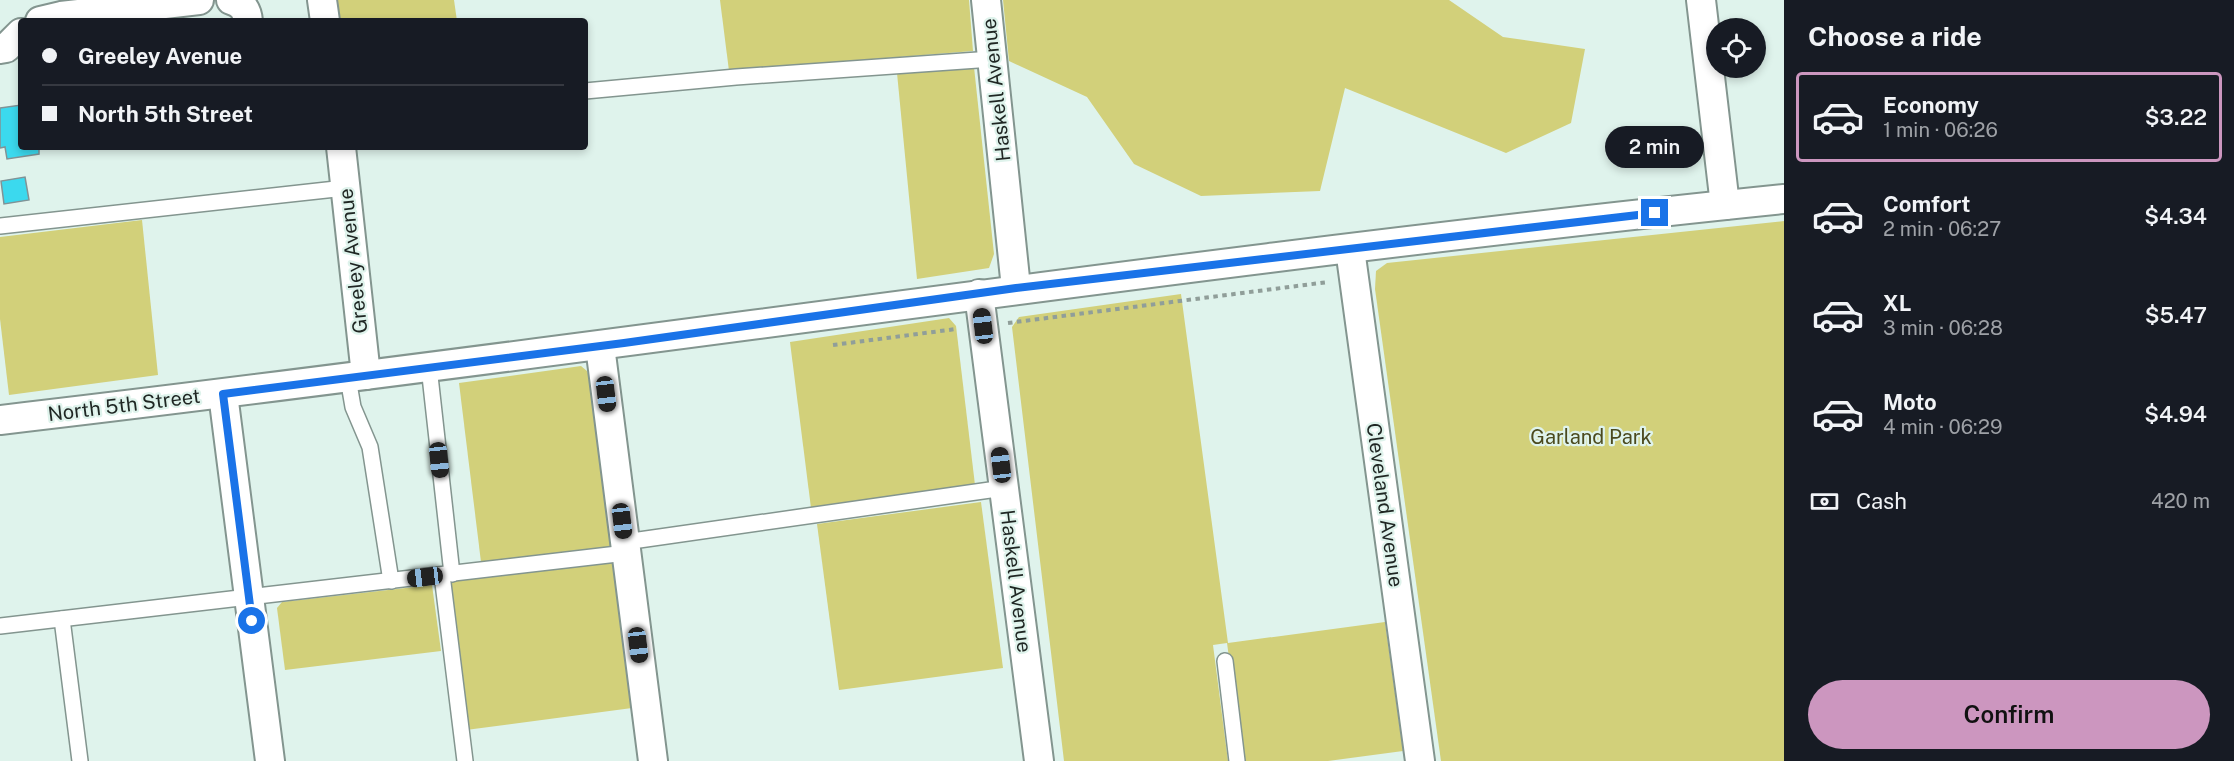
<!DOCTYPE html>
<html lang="en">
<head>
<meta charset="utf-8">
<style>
  :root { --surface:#171b24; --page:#20242c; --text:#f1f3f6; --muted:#9ea1a6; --line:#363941; --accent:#cc96bf }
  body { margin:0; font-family:"Public Sans",sans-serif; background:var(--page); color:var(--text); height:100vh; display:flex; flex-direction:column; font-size:22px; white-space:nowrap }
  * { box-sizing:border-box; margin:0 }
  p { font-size:20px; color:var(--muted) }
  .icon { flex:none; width:33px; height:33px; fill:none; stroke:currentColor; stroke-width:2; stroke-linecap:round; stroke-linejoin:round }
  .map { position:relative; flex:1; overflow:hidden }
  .details { display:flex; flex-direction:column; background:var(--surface); width:450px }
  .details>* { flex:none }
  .hud { position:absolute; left:18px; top:18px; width:570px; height:132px; border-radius:6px; box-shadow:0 3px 9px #0003; display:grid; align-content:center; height:132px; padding:0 24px; background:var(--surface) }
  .fabs { position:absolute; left:1706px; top:18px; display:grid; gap:12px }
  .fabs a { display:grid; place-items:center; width:60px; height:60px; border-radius:50%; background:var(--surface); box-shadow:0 3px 9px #0003; font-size:30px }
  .end { position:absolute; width:27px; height:27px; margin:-14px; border:8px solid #1a73e8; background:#fff; box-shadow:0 0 0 3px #fff }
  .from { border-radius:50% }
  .bubble { position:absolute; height:42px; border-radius:21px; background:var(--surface); box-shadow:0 3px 9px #0003; font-size:20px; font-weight:600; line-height:42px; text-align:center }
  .car { position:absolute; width:18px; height:36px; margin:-18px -9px; border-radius:8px; box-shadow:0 0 4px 2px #0007; background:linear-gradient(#222 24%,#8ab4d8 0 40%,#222 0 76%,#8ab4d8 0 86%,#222 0) }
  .hud b { display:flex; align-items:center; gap:21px; height:57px; font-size:22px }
  .hud b+b { border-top:2px solid var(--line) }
  .hud i { width:15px; height:15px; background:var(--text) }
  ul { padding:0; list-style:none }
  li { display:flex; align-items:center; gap:18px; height:90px; margin:0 12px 9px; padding:0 12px; border:3px solid transparent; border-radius:6px }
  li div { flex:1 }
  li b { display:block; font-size:22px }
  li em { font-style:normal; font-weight:600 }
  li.selected { border-color:var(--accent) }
  li>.icon { width:54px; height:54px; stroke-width:1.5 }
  h2 { padding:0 24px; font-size:27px; line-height:72px }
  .pay { display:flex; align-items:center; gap:15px; height:66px; padding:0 24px; font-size:22px }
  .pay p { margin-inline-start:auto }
  .cta { display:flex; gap:12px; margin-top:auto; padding:12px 24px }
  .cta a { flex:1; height:69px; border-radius:36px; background:var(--accent); color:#111; font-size:24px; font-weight:600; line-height:69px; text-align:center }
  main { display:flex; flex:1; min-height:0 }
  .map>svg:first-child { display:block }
  .green { fill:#d2d07a }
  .building { fill:#3bd9ee; stroke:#819396; stroke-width:1.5 }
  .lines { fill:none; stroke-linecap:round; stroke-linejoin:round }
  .service-casing { stroke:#83958f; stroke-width:18 }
  .minor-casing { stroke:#83958f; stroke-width:32 }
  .path { stroke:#909e99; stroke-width:4; stroke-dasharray:4.5 4.5; stroke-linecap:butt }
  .service { stroke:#fff; stroke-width:15 }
  .minor { stroke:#fff; stroke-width:28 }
  .route { stroke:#1a73e8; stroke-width:8 }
  .labels { text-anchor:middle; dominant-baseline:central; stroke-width:4.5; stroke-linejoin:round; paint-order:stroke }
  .street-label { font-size:20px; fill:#1f2623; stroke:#dff3ec }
  .park-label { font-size:20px; fill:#4b4a1e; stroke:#dff3ec }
</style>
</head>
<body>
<main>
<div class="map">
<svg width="1784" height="761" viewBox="0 0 1784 761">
  <rect width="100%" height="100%" fill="#dff3ec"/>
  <g class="green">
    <path d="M 333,0 L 454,0 L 457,21 L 335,21 Z"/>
    <path d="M 720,0 L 969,0 L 973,51 L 729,71 Z"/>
    <path d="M 1003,0 L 1449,0 L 1503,37 L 1585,49 L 1571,123 L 1506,153 L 1345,88 L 1320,191 L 1201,196 L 1134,164 L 1087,97 L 1009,61 Z"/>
    <path d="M 974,67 L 994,254 L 989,268 L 917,279 L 897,73 Z"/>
    <path d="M 142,220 L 158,375 L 9,395 L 0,319 L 0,237 Z"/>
    <path d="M 1784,221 L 1784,761 L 1441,761 L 1375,289 L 1376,271 L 1387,263 Z"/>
    <path d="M 1181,294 L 1228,643 L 1385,622 L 1403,751 L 1328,761 L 1243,761 L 1227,643 L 1213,645 L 1228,761 L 1064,761 L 1012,327 L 1019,317 Z"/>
    <path d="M 949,318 L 956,326 L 975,485 L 811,508 L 790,342 Z"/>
    <path d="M 581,366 L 587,371 L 591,381 L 612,547 L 481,562 L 459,383 Z"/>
    <path d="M 981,502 L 1003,668 L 839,690 L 817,524 Z"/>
    <path d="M 614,561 L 632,708 L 466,730 L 446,582 Z"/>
    <path d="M 432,585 L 441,651 L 285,670 L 277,608 L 282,602 Z"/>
  </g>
  <g class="building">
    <path d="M 21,105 L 21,147 L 39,147 L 39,154 L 7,159 L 5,147 L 0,148 L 0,108 Z"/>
    <path d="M 25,177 L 29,200 L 4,204 L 1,181 Z"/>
  </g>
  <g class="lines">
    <g class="service-casing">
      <g id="service">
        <path d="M 585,91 L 736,77 L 992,59"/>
        <path d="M 0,226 L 345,188"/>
        <path d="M 429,367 L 452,574"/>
        <path d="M 348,378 L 353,407 L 370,447 L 391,581"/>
        <path d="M 625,542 L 1004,488"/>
        <path d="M 442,575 L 465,761"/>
        <path d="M 62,619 L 80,761"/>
        <path d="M 0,626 L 626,553"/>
        <path d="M 1225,661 L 1237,761"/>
      </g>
    </g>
    <g class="minor-casing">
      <g id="minor">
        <path d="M 231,0 C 242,3 247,10 248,21"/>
        <path d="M 322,0 L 325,21"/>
        <path d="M 986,0 L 1016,288"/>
        <path d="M 1701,0 L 1725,205"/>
        <path d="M 40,21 L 61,16 L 199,0"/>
        <path d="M 0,49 L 6,48 L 21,33"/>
        <path d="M 341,147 L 366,375"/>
        <path d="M 1350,249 L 1420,761"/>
        <path d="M 979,294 L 1039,761"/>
        <path d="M 600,346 L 653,761"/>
        <path d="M 223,394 L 270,761"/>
        <path d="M 0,420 C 595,351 1188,260 1784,199"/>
      </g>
    </g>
    <g class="path">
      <path d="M 1008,323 L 1328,282"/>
      <path d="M 833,345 L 956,329"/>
    </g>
    <use href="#service" class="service"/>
    <use href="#minor" class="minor"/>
  </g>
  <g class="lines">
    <path class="route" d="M 252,621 L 223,394 L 624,343 L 1016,288 L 1655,213"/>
  </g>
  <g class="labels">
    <g class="street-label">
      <text transform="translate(996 90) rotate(-96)">Haskell Avenue</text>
      <text transform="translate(353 261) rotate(-96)">Greeley Avenue</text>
      <text transform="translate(124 405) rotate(-7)">North 5th Street</text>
      <text transform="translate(1385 505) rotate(82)">Cleveland Avenue</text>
      <text transform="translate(1016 581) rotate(83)">Haskell Avenue</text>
    </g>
    <g class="park-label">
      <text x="1591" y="437">Garland Park</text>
    </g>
  </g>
</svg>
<div class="fabs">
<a><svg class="icon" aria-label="locate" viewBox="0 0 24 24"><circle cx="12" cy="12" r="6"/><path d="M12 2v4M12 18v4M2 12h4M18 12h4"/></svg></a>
</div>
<i class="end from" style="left:252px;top:621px"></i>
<i class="end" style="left:1655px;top:213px"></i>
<div class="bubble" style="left:1605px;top:126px;width:99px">2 min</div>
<i class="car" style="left:983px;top:326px;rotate:353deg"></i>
<i class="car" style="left:606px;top:394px;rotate:173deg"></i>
<i class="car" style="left:439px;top:460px;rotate:174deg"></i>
<i class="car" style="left:1001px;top:465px;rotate:353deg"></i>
<i class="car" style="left:622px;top:521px;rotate:173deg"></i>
<i class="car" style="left:425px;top:577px;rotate:263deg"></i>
<i class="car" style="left:638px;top:645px;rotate:173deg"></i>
<div class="hud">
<b><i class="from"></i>Greeley Avenue</b>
<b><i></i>North 5th Street</b>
</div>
</div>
<section class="details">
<h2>Choose a ride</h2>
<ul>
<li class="selected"><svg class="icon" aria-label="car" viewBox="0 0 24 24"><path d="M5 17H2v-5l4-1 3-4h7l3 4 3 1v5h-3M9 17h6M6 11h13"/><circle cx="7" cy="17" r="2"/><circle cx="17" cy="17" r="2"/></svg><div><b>Economy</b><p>1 min · 06:26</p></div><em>$3.22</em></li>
<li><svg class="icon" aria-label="car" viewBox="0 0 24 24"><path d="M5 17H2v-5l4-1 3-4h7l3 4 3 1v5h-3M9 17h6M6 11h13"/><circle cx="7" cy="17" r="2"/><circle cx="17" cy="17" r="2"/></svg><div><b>Comfort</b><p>2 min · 06:27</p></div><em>$4.34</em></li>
<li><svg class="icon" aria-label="car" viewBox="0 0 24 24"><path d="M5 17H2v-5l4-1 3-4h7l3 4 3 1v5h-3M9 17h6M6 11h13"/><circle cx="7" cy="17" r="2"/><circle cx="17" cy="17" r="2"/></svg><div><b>XL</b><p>3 min · 06:28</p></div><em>$5.47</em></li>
<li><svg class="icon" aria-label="car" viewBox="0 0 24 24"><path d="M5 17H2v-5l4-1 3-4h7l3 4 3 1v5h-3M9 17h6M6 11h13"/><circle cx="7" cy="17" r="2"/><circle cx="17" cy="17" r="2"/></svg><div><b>Moto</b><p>4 min · 06:29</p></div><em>$4.94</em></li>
</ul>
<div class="pay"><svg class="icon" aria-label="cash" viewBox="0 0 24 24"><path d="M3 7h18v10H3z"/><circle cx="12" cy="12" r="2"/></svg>Cash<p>420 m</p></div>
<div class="cta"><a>Confirm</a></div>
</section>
</main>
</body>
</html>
